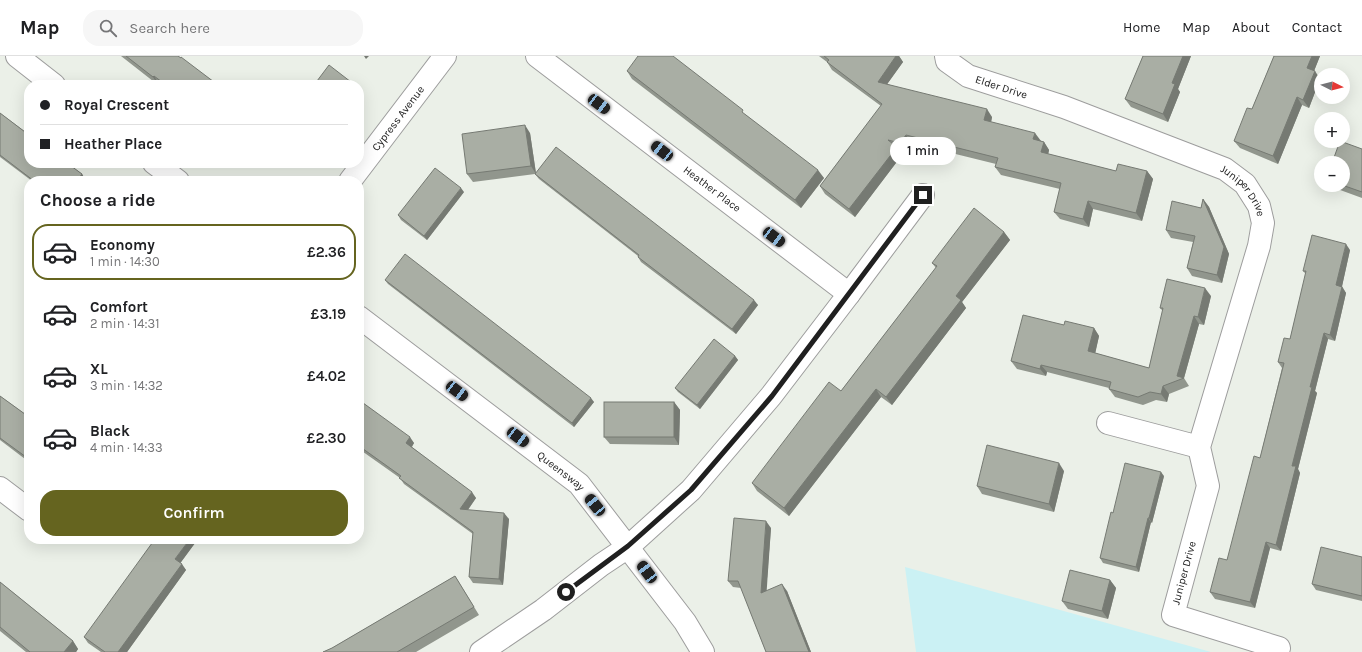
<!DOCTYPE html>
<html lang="en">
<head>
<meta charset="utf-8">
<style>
  :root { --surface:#fff; --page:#f6f6f6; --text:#202124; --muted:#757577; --line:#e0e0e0; --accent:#65641f }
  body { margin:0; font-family:Karla,sans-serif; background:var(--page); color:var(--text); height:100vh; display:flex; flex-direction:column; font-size:15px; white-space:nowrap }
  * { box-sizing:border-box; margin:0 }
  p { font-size:13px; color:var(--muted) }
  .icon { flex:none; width:22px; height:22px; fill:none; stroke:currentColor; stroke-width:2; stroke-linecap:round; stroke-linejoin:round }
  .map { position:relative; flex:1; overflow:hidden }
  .drawer { position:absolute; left:24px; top:120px; width:340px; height:368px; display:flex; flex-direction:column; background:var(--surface); border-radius:16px; box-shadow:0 4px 16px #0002 }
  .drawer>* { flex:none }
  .hud { position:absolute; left:24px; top:24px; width:340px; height:88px; border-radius:16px; box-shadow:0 4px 16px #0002; display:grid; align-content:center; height:88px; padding:0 16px; background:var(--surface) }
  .needle { width:26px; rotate:96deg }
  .buttons { position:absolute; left:1314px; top:12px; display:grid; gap:8px }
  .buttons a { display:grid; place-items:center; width:36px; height:36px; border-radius:50%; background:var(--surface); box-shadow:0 4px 16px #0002; font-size:20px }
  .end { position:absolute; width:18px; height:18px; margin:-9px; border:5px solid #202020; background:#fff; box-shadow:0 0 0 2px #fff }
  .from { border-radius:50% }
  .bubble { position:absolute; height:28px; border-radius:14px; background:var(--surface); box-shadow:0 4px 16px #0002; font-size:13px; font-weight:600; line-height:28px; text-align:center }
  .car { position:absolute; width:12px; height:24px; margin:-12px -6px; border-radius:5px; box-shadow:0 0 3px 1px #0007; background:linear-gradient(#222 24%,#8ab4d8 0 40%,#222 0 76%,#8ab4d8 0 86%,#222 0) }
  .hud b { display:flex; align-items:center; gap:14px; height:38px; font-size:15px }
  .hud b+b { border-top:1px solid var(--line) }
  .hud i { width:10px; height:10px; background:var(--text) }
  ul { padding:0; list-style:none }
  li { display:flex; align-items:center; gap:12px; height:56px; margin:0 8px 6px; padding:0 8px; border:2px solid transparent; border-radius:16px }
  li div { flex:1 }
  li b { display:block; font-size:15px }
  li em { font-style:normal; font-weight:600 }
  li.selected { border-color:var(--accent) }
  li>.icon { width:36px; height:36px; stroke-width:1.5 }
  h2 { padding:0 16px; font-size:18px; line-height:48px }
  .primary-button { display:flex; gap:8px; margin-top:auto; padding:8px 16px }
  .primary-button a { flex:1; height:46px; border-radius:16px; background:var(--accent); color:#fff; font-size:16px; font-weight:600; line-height:46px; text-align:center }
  header { display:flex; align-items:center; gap:24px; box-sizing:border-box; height:56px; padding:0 20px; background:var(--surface); border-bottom:1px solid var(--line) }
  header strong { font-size:19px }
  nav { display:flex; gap:22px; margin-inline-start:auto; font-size:14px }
  .search { width:280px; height:36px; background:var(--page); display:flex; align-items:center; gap:10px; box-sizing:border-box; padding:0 14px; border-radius:16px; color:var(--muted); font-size:15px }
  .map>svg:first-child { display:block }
  .park { fill:#cbf1f4 }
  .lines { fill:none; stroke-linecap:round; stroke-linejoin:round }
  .minor-casing { stroke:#9d9d9d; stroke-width:24 }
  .minor { stroke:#fff; stroke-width:22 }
  .wall { fill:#91968d }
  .shaded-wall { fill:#767a73 }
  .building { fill:#a9aea4; stroke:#767a73 }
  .route { stroke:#202020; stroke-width:5 }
  .labels { text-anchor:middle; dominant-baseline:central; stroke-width:3; stroke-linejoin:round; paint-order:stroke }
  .street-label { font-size:11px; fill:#202020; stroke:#fff }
</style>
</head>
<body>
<header>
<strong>Map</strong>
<div class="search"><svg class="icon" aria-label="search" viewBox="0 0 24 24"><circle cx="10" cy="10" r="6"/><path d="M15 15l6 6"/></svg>Search here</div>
<nav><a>Home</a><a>Map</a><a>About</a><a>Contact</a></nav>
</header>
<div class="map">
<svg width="1362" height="596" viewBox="0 0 1362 596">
  <rect width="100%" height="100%" fill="#ebf0e8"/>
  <path class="park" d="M 905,511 L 1211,596 L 916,596 Z"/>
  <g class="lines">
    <g class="minor-casing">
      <g id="minor">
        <path d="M 17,0 L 54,29"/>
        <path id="s1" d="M 946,0 L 947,5 L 968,20 L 1064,51 L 1225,113 L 1245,128 L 1259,150 L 1263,167 L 1259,190 L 1199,391 L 1208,430 L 1173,559 L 1279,592"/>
        <path d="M 154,107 L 178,125"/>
        <path id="s2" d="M 350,125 L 445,0"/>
        <path d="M 849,238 L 923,139"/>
        <path id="s3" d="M 359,261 L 579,428 L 685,566 L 703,596"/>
        <path d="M 1108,367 L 1199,391"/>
        <path d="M 0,432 L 29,454"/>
        <path d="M 481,596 L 543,554 L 601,509 L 628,491 L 691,434 L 771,340 L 849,238 L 537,0"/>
      </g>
    </g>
    <use href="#minor" class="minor"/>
  </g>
  <g class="wall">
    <path d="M 121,0 L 178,0 L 218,29 L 161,29 L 159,28 L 158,29 Z"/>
    <path d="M 819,0 L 899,0 L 903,6 L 887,28 L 992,61 L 991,66 L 1044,86 L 1049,94 L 1048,98 L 1116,115 L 1147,115 L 1153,123 L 1142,165 L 1093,153 L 1089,171 L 1060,163 L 1054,156 L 1060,133 L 1001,119 L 995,111 L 996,108 L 911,87 L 905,95 L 898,93 L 902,99 L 855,161 L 825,138 L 820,130 L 881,50 L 832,14 L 827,6 Z"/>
    <path d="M 1143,0 L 1191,0 L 1178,33 L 1180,36 L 1168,66 L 1131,51 L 1125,43 Z"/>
    <path d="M 1274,0 L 1320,0 L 1314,15 L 1320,23 L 1309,52 L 1302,49 L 1278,108 L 1240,92 L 1234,85 L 1252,53 Z"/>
    <path d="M 627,15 L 746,59 L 824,122 L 801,152 L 632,23 Z"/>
    <path d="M 0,57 L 82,118 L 85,123 L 83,125 L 32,125 L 0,101 Z"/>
    <path d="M 530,77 L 536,117 L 758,249 L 736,278 L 641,206 L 638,201 L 638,200 L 539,123 L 535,118 L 473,126 L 467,118 Z"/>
    <path d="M 1362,93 L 1362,142 L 1332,131 L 1330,129 L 1343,129 Z"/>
    <path d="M 464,136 L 427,184 L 401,164 L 398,159 Z"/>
    <path d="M 1203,143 L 1209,151 L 1229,198 L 1222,227 L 1192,220 L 1187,212 L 1193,186 L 1171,182 L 1166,174 L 1201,152 Z"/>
    <path d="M 1004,176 L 1010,184 L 962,246 L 966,252 L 892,349 L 881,341 L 789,460 L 757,435 L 752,427 L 841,335 L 936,212 L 932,207 Z"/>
    <path d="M 1350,194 L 1342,230 L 1346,237 L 1335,285 L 1328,283 L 1315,335 L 1317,337 L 1298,413 L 1300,417 L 1281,495 L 1270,492 L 1255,552 L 1215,543 L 1210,536 L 1227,504 L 1260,402 L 1282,312 L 1278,306 L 1290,283 L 1306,218 L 1303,215 Z"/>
    <path d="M 385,224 L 594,346 L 574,371 L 388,228 Z"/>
    <path d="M 1211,240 L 1204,269 L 1199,268 L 1184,322 L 1189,330 L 1169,338 L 1167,346 L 1156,344 L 1143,349 L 1115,341 L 1109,333 L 1109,332 L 1047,316 L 1046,320 L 1017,313 L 1011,305 L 1064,269 L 1094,272 L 1099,280 L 1095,297 L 1149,312 L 1163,255 L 1160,252 Z"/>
    <path d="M 735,300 L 738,304 L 700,353 L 678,336 L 675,332 Z"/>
    <path d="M 0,340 L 29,361 L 29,406 L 0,384 Z"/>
    <path d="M 359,344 L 414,387 L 412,391 L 476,442 L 468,454 L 509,463 L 503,529 L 473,527 L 469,521 L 473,478 L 404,428 L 400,422 L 359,393 Z"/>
    <path d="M 674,346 L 680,354 L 679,389 L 610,388 L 604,381 Z"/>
    <path d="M 1064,415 L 1054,456 L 982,438 L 977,430 Z"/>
    <path d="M 1164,420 L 1152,467 L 1151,466 L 1139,516 L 1103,507 L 1100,502 L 1113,457 Z"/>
    <path d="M 771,472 L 766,535 L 787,535 L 811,596 L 766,596 L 741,532 L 733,531 L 728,525 Z"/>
    <path d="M 198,483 L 180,507 L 186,514 L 127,596 L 101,596 L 88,587 L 84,581 Z"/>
    <path d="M 1362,501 L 1362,545 L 1316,534 L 1312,528 Z"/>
    <path d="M 455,520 L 460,528 L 479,559 L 416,596 L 323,596 L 332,592 Z"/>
    <path d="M 1110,524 L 1116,532 L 1108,563 L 1068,553 L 1062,545 Z"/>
    <path d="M 0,526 L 73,585 L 78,593 L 76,596 L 26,596 L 0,575 Z"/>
  </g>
  <g class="shaded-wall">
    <path d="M 364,0 L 369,0 L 366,3 Z"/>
    <path d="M 896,0 L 899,0 L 903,6 L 883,34 L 878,26 Z"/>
    <path d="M 1183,0 L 1191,0 L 1178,33 L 1180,36 L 1168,66 L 1163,58 L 1172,27 Z"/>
    <path d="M 1312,0 L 1320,0 L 1312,20 L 1307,12 Z"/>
    <path d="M 1315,15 L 1320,23 L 1309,52 L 1303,44 Z"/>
    <path d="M 154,20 L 159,28 L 158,29 L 153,21 Z"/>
    <path d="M 351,26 L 353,29 L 348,29 Z"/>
    <path d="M 1297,41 L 1302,49 L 1278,108 L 1273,100 Z"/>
    <path d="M 987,53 L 992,61 L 990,72 L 984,64 Z"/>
    <path d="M 525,69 L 530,77 L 536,118 L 531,110 Z"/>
    <path d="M 1035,77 L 1041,85 L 1039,91 L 1033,83 Z"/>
    <path d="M 906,79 L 911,87 L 905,95 L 900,87 Z"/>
    <path d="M 1044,86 L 1049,94 L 1047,104 L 1041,96 Z"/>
    <path d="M 897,91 L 902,99 L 855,161 L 849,153 Z"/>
    <path d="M 818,114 L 824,122 L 801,152 L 795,144 Z"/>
    <path d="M 1147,115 L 1153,123 L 1142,165 L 1136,157 Z"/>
    <path d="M 82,118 L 85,123 L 83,125 L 77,125 Z"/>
    <path d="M 461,132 L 464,136 L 427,184 L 424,180 Z"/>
    <path d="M 1203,143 L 1209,151 L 1229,198 L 1222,227 L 1217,219 Z"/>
    <path d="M 1088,145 L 1093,153 L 1089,171 L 1083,163 Z"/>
    <path d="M 1004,176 L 1010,184 L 962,246 L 966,252 L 892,349 L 886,341 L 956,240 Z"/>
    <path d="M 1346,188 L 1350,194 L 1341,235 L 1336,229 Z"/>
    <path d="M 1342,231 L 1346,237 L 1335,285 L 1330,279 Z"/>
    <path d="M 1205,232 L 1211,240 L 1204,269 L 1198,261 Z"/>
    <path d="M 754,244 L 758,249 L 736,278 L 732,273 Z"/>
    <path d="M 1194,260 L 1199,268 L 1184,322 L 1177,320 Z"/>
    <path d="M 1094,272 L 1099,280 L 1094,303 L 1088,295 Z"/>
    <path d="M 1324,277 L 1328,283 L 1315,335 L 1317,337 L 1298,413 L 1300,417 L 1281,495 L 1276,489 L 1292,410 L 1310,331 Z"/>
    <path d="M 735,300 L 738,304 L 700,353 L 697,349 Z"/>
    <path d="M 1041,309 L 1047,316 L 1046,320 L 1040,313 Z"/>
    <path d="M 1163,330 L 1169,338 L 1167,346 L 1161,338 Z"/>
    <path d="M 876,333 L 881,341 L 789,460 L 784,452 Z"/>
    <path d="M 591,342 L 594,346 L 574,371 L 572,367 Z"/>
    <path d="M 674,346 L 680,354 L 679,389 L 674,381 Z"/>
    <path d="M 410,381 L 414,387 L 410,393 L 406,387 Z"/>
    <path d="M 29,396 L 29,406 L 26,401 Z"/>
    <path d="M 1059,407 L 1064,415 L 1054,456 L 1049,448 Z"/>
    <path d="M 1161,416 L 1164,420 L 1152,467 L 1149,462 Z"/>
    <path d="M 472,436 L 476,442 L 464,459 L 460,453 Z"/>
    <path d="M 504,457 L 509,463 L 503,529 L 499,523 Z"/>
    <path d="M 1148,462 L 1151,466 L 1139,516 L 1136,511 Z"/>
    <path d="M 766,465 L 771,472 L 766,544 L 761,537 Z"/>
    <path d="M 190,483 L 198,483 L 179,509 L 175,503 Z"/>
    <path d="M 1266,486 L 1270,492 L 1255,552 L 1250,546 Z"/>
    <path d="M 182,508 L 186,514 L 127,596 L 118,596 Z"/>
    <path d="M 1110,524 L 1116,532 L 1108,563 L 1102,555 Z"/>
    <path d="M 782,528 L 787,535 L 811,596 L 809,596 Z"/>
    <path d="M 73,585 L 78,593 L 76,596 L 64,596 Z"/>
  </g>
  <g class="building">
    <path d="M 126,0 L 178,0 L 181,2 L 181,1 L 218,29 L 166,29 L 154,20 L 153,21 Z"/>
    <path d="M 638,0 L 673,0 L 743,54 L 742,56 L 818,114 L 795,144 L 627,15 Z"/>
    <path d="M 824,0 L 896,0 L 878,26 L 987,53 L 984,64 L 1035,77 L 1033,83 L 1044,86 L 1041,96 L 1116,115 L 1118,108 L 1147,115 L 1136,157 L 1088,145 L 1083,163 L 1054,156 L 1061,127 L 995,111 L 998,102 L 906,79 L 900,87 L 888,84 L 897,91 L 849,153 L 820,130 L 882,48 L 827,6 L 829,4 Z"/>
    <path d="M 1143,0 L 1183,0 L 1172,27 L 1175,28 L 1163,58 L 1125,43 Z"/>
    <path d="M 1274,0 L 1312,0 L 1307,12 L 1315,15 L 1303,44 L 1297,41 L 1273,100 L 1234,85 L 1247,52 L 1252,53 Z"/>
    <path d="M 329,9 L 351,26 L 348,29 L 314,29 Z"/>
    <path d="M 0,57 L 29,79 L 29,107 L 67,107 L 82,118 L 77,125 L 34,125 L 0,99 Z"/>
    <path d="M 525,69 L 531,110 L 467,118 L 462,78 Z"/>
    <path d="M 1340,85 L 1362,93 L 1362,136 L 1342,129 L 1343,129 L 1343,107 L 1332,107 Z"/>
    <path d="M 556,91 L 754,244 L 732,273 L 638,201 L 639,199 L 535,118 Z"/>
    <path d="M 435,112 L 461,132 L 424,180 L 398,159 Z"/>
    <path d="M 1203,143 L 1224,191 L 1217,219 L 1187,212 L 1195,180 L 1166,174 L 1172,145 L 1201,152 Z"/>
    <path d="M 974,152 L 1004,176 L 956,240 L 961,244 L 886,341 L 876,333 L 784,452 L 752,427 L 829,326 L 841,335 L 937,210 L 932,207 Z"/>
    <path d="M 1312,179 L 1346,188 L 1336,229 L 1342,231 L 1330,279 L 1324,277 L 1310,331 L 1312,331 L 1292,410 L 1296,410 L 1276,489 L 1266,486 L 1250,546 L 1210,536 L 1219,502 L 1227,504 L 1254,400 L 1260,402 L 1284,307 L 1278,306 L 1284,282 L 1290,283 L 1306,215 L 1303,215 Z"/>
    <path d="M 405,198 L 591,342 L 572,367 L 385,224 Z"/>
    <path d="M 1167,223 L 1205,232 L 1198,261 L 1194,260 L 1177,320 L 1184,322 L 1163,330 L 1161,338 L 1150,336 L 1138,341 L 1109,333 L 1111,326 L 1041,309 L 1040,313 L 1011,305 L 1023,259 L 1064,269 L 1065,265 L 1094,272 L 1088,295 L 1149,312 L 1163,252 L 1160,252 Z"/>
    <path d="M 714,283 L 735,300 L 697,349 L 675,332 Z"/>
    <path d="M 0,340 L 29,361 L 29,396 L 26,401 L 0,382 Z"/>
    <path d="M 359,344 L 410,381 L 406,387 L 472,436 L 460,453 L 504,457 L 499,523 L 469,521 L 473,476 L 399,422 L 401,420 L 359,390 Z"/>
    <rect x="604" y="346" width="70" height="35"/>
    <path d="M 987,389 L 1059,407 L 1049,448 L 977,430 Z"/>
    <path d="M 1125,407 L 1161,416 L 1149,462 L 1148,462 L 1136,511 L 1100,502 L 1111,456 L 1113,457 Z"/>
    <path d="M 734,462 L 766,465 L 761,537 L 782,528 L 809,596 L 766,596 L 738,525 L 728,525 Z"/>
    <path d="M 155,483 L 190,483 L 175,503 L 182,508 L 118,596 L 105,596 L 84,581 Z"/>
    <path d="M 1321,491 L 1362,501 L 1362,540 L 1312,528 Z"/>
    <path d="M 1070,514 L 1110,524 L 1102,555 L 1062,545 Z"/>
    <path d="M 455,520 L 474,551 L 397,596 L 323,596 L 332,592 Z"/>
    <path d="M 0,526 L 73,585 L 64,596 L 30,596 L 0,571 Z"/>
  </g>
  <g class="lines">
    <path class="route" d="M 566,536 L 628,490 L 691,434 L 772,340 L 923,139"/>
  </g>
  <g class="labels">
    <g class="street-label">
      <text stroke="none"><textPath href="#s1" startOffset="66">Elder Drive</textPath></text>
      <text stroke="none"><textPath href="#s2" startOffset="79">Cypress Avenue</textPath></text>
      <text transform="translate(712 133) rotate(37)">Heather Place</text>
      <text stroke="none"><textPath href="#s1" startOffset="333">Juniper Drive</textPath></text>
      <text stroke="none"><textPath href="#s3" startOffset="254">Queensway</textPath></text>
      <text transform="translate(1184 517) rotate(-75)">Juniper Drive</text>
    </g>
  </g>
</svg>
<div class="buttons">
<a><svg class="needle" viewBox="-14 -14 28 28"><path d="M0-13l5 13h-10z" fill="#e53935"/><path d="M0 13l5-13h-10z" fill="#757577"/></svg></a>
<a>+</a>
<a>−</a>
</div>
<i class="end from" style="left:566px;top:536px"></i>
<i class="end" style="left:923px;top:139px"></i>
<div class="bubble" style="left:890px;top:81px;width:66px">1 min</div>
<i class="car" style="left:599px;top:48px;rotate:127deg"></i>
<i class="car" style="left:662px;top:95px;rotate:308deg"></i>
<i class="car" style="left:774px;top:181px;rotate:127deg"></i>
<i class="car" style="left:457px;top:335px;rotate:127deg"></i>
<i class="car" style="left:518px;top:381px;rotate:127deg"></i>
<i class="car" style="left:595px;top:449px;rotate:321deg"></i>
<i class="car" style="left:647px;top:516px;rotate:323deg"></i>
<div class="hud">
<b><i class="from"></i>Royal Crescent</b>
<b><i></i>Heather Place</b>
</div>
<section class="drawer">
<h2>Choose a ride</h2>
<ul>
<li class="selected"><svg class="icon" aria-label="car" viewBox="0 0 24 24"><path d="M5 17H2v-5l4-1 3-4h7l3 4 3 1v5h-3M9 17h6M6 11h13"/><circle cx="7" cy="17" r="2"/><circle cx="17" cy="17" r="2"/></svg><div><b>Economy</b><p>1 min · 14:30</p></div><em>£2.36</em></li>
<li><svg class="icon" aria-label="car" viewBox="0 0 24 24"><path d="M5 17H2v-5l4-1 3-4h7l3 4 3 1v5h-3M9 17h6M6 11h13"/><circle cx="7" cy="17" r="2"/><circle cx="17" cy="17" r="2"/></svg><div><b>Comfort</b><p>2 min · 14:31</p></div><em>£3.19</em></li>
<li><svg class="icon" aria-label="car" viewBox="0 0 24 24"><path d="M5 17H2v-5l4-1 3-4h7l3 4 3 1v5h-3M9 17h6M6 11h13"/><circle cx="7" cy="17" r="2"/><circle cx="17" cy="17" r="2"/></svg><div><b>XL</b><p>3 min · 14:32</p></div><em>£4.02</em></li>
<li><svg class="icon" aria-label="car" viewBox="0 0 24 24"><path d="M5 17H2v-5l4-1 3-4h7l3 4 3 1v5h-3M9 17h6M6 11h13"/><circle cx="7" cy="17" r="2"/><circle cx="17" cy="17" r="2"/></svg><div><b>Black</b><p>4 min · 14:33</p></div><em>£2.30</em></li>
</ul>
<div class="primary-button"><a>Confirm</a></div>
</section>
</div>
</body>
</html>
